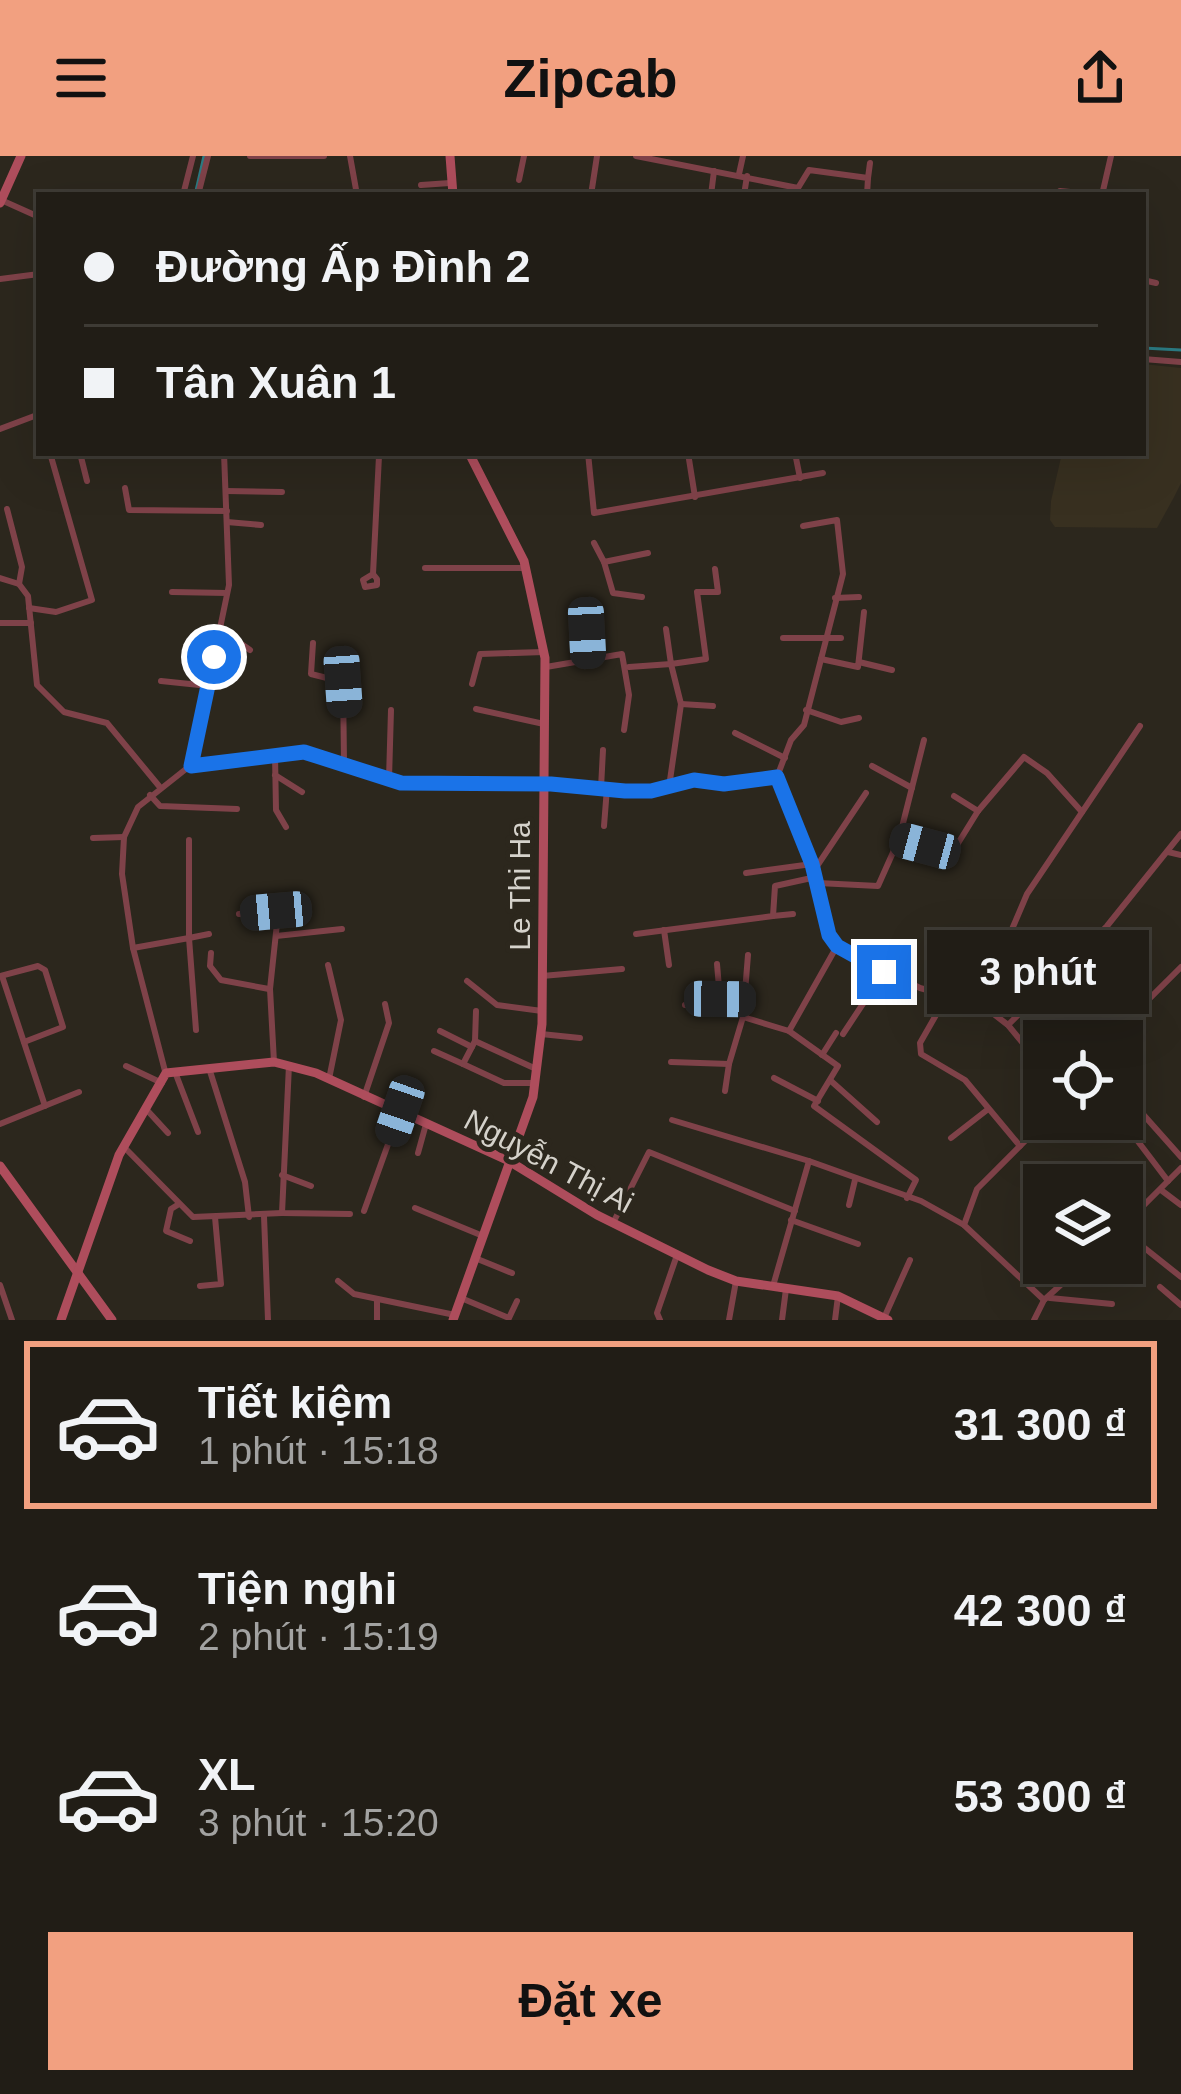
<!DOCTYPE html>
<html lang="vi">
<head>
<meta charset="utf-8">
<style>
  :root { --surface:#211d16; --page:#2d2a23; --text:#f1f3f6; --muted:#a2a2a1; --line:#3e3b35; --accent:#f2a080 }
  body { margin:0; font-family:Arial,sans-serif; background:var(--page); color:var(--text); height:100vh; display:flex; flex-direction:column; font-size:45px; white-space:nowrap }
  * { box-sizing:border-box; margin:0 }
  p { font-size:39px; color:var(--muted) }
  .icon { flex:none; width:66px; height:66px; fill:none; stroke:currentColor; stroke-width:2; stroke-linecap:round; stroke-linejoin:round }
  .map { position:relative; height:1164px; overflow:hidden }
  .drawer { display:flex; flex-direction:column; background:var(--surface); flex:1 }
  .drawer>* { flex:none }
  .hud { position:absolute; left:36px; top:36px; width:1110px; height:264px; border-radius:0px; box-shadow:0 12px 48px #0002,0 0 0 3px var(--line); display:grid; align-content:center; height:264px; padding:0 48px; background:var(--surface) }
  .fabs { position:absolute; left:1023px; top:864px; display:grid; gap:24px }
  .fabs a { display:grid; place-items:center; width:120px; height:120px; border-radius:0px; background:var(--surface); box-shadow:0 12px 48px #0002,0 0 0 3px var(--line); font-size:60px }
  .end { position:absolute; width:54px; height:54px; margin:-27px; border:15px solid #1a73e8; background:#fff; box-shadow:0 0 0 6px #fff }
  .from { border-radius:50% }
  .bubble { position:absolute; height:84px; border-radius:0px; background:var(--surface); box-shadow:0 12px 48px #0002,0 0 0 3px var(--line); font-size:39px; font-weight:700; line-height:84px; text-align:center }
  .car { position:absolute; width:36px; height:72px; margin:-36px -18px; border-radius:15px; box-shadow:0 0 9px 3px #0007; background:linear-gradient(#222 24%,#8ab4d8 0 40%,#222 0 76%,#8ab4d8 0 86%,#222 0) }
  .hud b { display:flex; align-items:center; gap:42px; height:114px; font-size:45px }
  .hud b+b { border-top:3px solid var(--line) }
  .hud i { width:30px; height:30px; background:var(--text) }
  ul { padding:21px 0 0; list-style:none }
  li { display:flex; align-items:center; gap:36px; height:168px; margin:0 24px 18px; padding:0 24px; border:6px solid transparent; border-radius:0px }
  li div { flex:1 }
  li b { display:block; font-size:45px }
  li em { font-style:normal; font-weight:700 }
  li.current { border-color:var(--accent) }
  li>.icon { width:108px; height:108px; stroke-width:1.5 }
  .action { display:flex; gap:24px; margin-top:auto; padding:24px 48px }
  .action a { flex:1; height:138px; border-radius:0px; background:var(--accent); color:#111; font-size:48px; font-weight:700; line-height:138px; text-align:center }
  header { display:flex; justify-content:space-between; align-items:center; height:156px; padding:0 48px; background:var(--accent); color:#111; font-size:54px; font-weight:700 }
  .map>svg:first-child { display:block }
  .built { fill:#383020 }
  .lines { fill:none; stroke-linecap:round; stroke-linejoin:round }
  .stream { stroke:#2b7b83; stroke-width:3 }
  .street { stroke:#7f4249; stroke-width:6 }
  .secondary { stroke:#ae4d5c; stroke-width:9 }
  .route { stroke:#1a73e8; stroke-width:15 }
  .labels { text-anchor:middle; dominant-baseline:central; stroke-width:10; stroke-linejoin:round; paint-order:stroke }
  .street-label { font-size:30px; fill:#d5d2cb; stroke:#2c271d }
</style>
</head>
<body>
<header><svg class="icon" aria-label="menu" viewBox="0 0 24 24"><path d="M4 6h16M4 12h16M4 18h16"/></svg>Zipcab<svg class="icon" aria-label="share" viewBox="0 0 24 24"><path d="M12 15V3M7 8l5-5 5 5M5 13v7h14v-7"/></svg></header>
<div class="map">
<svg width="1181" height="1164" viewBox="0 0 1181 1164">
  <rect width="100%" height="100%" fill="#2c271d"/>
  <path class="built" d="M 1143,208 L 1181,212 L 1181,327 L 1173,343 L 1157,372 L 1055,371 L 1050,364 L 1051,345 L 1062,297 L 1143,297 Z"/>
  <g class="lines">
    <g class="stream">
      <path d="M 195,39 L 204,0"/>
      <path d="M 1143,192 L 1181,194"/>
    </g>
    <g class="street">
      <path d="M 250,0 L 324,0"/>
      <path d="M 350,0 L 357,39"/>
      <path d="M 636,0 L 798,32 L 809,14 L 868,22 L 867,39"/>
      <path d="M 739,18 L 743,0"/>
      <path d="M 868,22 L 870,7"/>
      <path d="M 519,24 L 524,0"/>
      <path d="M 421,29 L 450,27"/>
      <path d="M 1060,35 L 1101,39"/>
      <path d="M 183,39 L 193,0"/>
      <path d="M 198,39 L 208,0"/>
      <path d="M 591,39 L 597,0"/>
      <path d="M 711,39 L 714,15"/>
      <path d="M 744,39 L 747,20"/>
      <path d="M 1102,39 L 1111,0"/>
      <path d="M 1,44 L 39,61"/>
      <path d="M 0,123 L 39,118"/>
      <path d="M 1143,124 L 1156,127"/>
      <path d="M 1143,203 L 1181,206"/>
      <path d="M 0,273 L 37,259 L 39,264"/>
      <path d="M 80,297 L 87,325"/>
      <path d="M 588,297 L 594,357 L 823,317"/>
      <path d="M 688,297 L 695,341"/>
      <path d="M 795,297 L 800,322"/>
      <path d="M 125,332 L 129,354 L 227,355"/>
      <path d="M 226,335 L 282,336"/>
      <path d="M 7,353 L 22,411 L 19,428"/>
      <path d="M 227,366 L 261,369"/>
      <path d="M 594,387 L 604,406 L 648,397"/>
      <path d="M 604,406 L 613,437 L 642,441"/>
      <path d="M 425,412 L 526,412"/>
      <path d="M 373,418 L 363,424 L 365,431 L 377,429 L 377,423 L 373,418 L 379,300 L 400,297"/>
      <path d="M 0,422 L 19,428 L 28,440 L 37,529 L 64,556 L 107,567 L 159,630"/>
      <path d="M 172,436 L 227,437"/>
      <path d="M 835,442 L 859,441"/>
      <path d="M 29,452 L 56,456 L 92,444 L 50,297"/>
      <path d="M 0,467 L 31,467"/>
      <path d="M 220,473 L 250,494"/>
      <path d="M 666,473 L 671,508 L 706,503 L 697,436 L 718,436 L 715,413"/>
      <path d="M 587,477 L 588,503"/>
      <path d="M 783,482 L 841,482"/>
      <path d="M 313,487 L 311,518 L 343,526 L 344,606"/>
      <path d="M 821,503 L 858,511 L 864,456"/>
      <path d="M 859,506 L 892,514"/>
      <path d="M 546,511 L 622,498 L 629,539 L 624,574"/>
      <path d="M 629,511 L 671,508 L 681,548 L 669,631"/>
      <path d="M 161,525 L 209,530"/>
      <path d="M 472,528 L 480,498 L 544,496"/>
      <path d="M 681,548 L 713,550"/>
      <path d="M 476,553 L 544,568"/>
      <path d="M 806,554 L 841,566 L 859,562"/>
      <path d="M 735,577 L 785,602"/>
      <path d="M 275,599 L 276,654 L 286,671"/>
      <path d="M 192,607 L 229,429 L 224,297"/>
      <path d="M 872,610 L 912,632"/>
      <path d="M 275,619 L 302,636"/>
      <path d="M 777,621 L 791,584 L 804,569 L 843,418 L 837,364 L 803,370"/>
      <path d="M 389,623 L 391,554"/>
      <path d="M 601,632 L 603,594"/>
      <path d="M 150,639 L 160,650 L 237,653"/>
      <path d="M 978,655 L 1024,601 L 1047,617 L 1082,656"/>
      <path d="M 604,670 L 607,632"/>
      <path d="M 93,682 L 124,681"/>
      <path d="M 899,683 L 924,584"/>
      <path d="M 189,684 L 189,782 L 209,778"/>
      <path d="M 1168,696 L 1181,699"/>
      <path d="M 815,713 L 866,637"/>
      <path d="M 746,717 L 812,708"/>
      <path d="M 818,727 L 878,730 L 899,683 L 952,697 L 978,655 L 954,640"/>
      <path d="M 266,743 L 278,758 L 270,833 L 274,906"/>
      <path d="M 239,758 L 276,755"/>
      <path d="M 773,760 L 793,758"/>
      <path d="M 664,774 L 669,809"/>
      <path d="M 636,778 L 773,760 L 775,730 L 816,721"/>
      <path d="M 276,780 L 342,773"/>
      <path d="M 133,792 L 189,782 L 196,874"/>
      <path d="M 211,797 L 210,810 L 221,824 L 269,833"/>
      <path d="M 717,808 L 720,843"/>
      <path d="M 328,809 L 341,864 L 329,923"/>
      <path d="M 0,820 L 38,810 L 45,814 L 63,871 L 24,886"/>
      <path d="M 2,820 L 45,950"/>
      <path d="M 542,820 L 622,813"/>
      <path d="M 467,825 L 497,849 L 542,855"/>
      <path d="M 948,838 L 920,887 L 921,898 L 965,924 L 1020,990"/>
      <path d="M 971,845 L 1001,799 L 1027,738 L 1140,570"/>
      <path d="M 685,849 L 744,843"/>
      <path d="M 476,855 L 475,885 L 534,912"/>
      <path d="M 743,861 L 748,799"/>
      <path d="M 1008,869 L 1107,770 L 1181,678"/>
      <path d="M 440,875 L 472,891"/>
      <path d="M 789,875 L 838,910 L 814,950 L 916,1024 L 907,1042"/>
      <path d="M 541,878 L 580,882"/>
      <path d="M 843,878 L 884,816"/>
      <path d="M 1108,884 L 1181,811"/>
      <path d="M 475,885 L 463,908 L 504,927 L 536,927"/>
      <path d="M 434,895 L 463,908"/>
      <path d="M 1029,895 L 1060,874 L 1091,863 L 1109,885"/>
      <path d="M 822,899 L 836,877"/>
      <path d="M 1122,900 L 1140,921"/>
      <path d="M 671,906 L 729,908 L 743,861 L 789,875 L 837,790"/>
      <path d="M 289,909 L 282,1057 L 350,1058"/>
      <path d="M 126,910 L 162,927"/>
      <path d="M 209,912 L 245,1026 L 249,1061"/>
      <path d="M 165,915 L 133,792 L 122,718 L 124,681 L 138,651 L 191,609 L 304,595 L 402,627 L 551,628 L 625,635 L 651,635 L 694,624 L 724,628 L 777,621 L 812,708 L 829,779 L 837,790 L 920,832 L 982,849 L 1008,869 L 1044,913"/>
      <path d="M 175,916 L 198,976"/>
      <path d="M 774,922 L 818,945"/>
      <path d="M 831,925 L 877,966"/>
      <path d="M 725,935 L 729,908"/>
      <path d="M 364,941 L 389,867 L 385,848"/>
      <path d="M 146,953 L 168,977"/>
      <path d="M 1141,956 L 1181,1001"/>
      <path d="M 1121,963 L 1168,1025"/>
      <path d="M 672,964 L 809,1005"/>
      <path d="M 0,968 L 79,936"/>
      <path d="M 951,982 L 987,954"/>
      <path d="M 124,991 L 193,1061 L 282,1057"/>
      <path d="M 418,997 L 426,968"/>
      <path d="M 282,1019 L 311,1030"/>
      <path d="M 1161,1034 L 1181,1049"/>
      <path d="M 179,1048 L 171,1053 L 166,1075 L 190,1085"/>
      <path d="M 849,1049 L 855,1024"/>
      <path d="M 415,1052 L 483,1080"/>
      <path d="M 364,1055 L 400,955"/>
      <path d="M 264,1060 L 268,1164"/>
      <path d="M 791,1064 L 858,1088"/>
      <path d="M 613,1067 L 649,996 L 795,1055"/>
      <path d="M 1122,1071 L 1181,1012"/>
      <path d="M 1122,1074 L 1181,1121"/>
      <path d="M 475,1102 L 512,1117"/>
      <path d="M 338,1125 L 354,1138 L 455,1159"/>
      <path d="M 0,1129 L 12,1164"/>
      <path d="M 200,1130 L 221,1128 L 215,1061"/>
      <path d="M 773,1130 L 809,1005 L 921,1045 L 964,1069"/>
      <path d="M 1160,1131 L 1181,1149"/>
      <path d="M 461,1142 L 509,1162 L 517,1145"/>
      <path d="M 1050,1142 L 1112,1148"/>
      <path d="M 1044,1144 L 964,1069 L 977,1033 L 1047,963"/>
      <path d="M 884,1162 L 910,1104"/>
      <path d="M 377,1164 L 377,1143"/>
      <path d="M 660,1164 L 657,1157 L 677,1099"/>
      <path d="M 729,1164 L 736,1125"/>
      <path d="M 782,1164 L 786,1133"/>
      <path d="M 835,1164 L 838,1140"/>
      <path d="M 1034,1164 L 1044,1144 L 1085,1107"/>
    </g>
    <g class="secondary">
      <path d="M 450,0 L 453,39"/>
      <path d="M 0,47 L 21,0"/>
      <path d="M 0,1010 L 112,1164"/>
      <path d="M 61,1164 L 119,999 L 166,917 L 274,906 L 316,917 L 509,1005 L 597,1059 L 708,1114 L 736,1125 L 838,1140 L 888,1164"/>
      <path d="M 453,1164 L 533,941 L 542,868 L 545,502 L 524,405 L 469,297"/>
    </g>
  </g>
  <g class="lines">
    <path class="route" d="M 214,501 L 191,610 L 304,596 L 401,627 L 551,628 L 625,635 L 651,635 L 694,624 L 724,628 L 777,621 L 812,708 L 829,779 L 837,790 L 884,816"/>
  </g>
  <g class="labels">
    <g class="street-label">
      <text transform="translate(519 730) rotate(-90)">Le Thi Ha</text>
      <text transform="translate(549 1005) rotate(28)">Nguyễn Thị Ai</text>
    </g>
  </g>
</svg>
<div class="fabs">
<a><svg class="icon" aria-label="locate" viewBox="0 0 24 24"><circle cx="12" cy="12" r="6"/><path d="M12 2v4M12 18v4M2 12h4M18 12h4"/></svg></a>
<a><svg class="icon" aria-label="layers" viewBox="0 0 24 24"><path d="M12 4l9 5-9 5-9-5zM3 14l9 5 9-5"/></svg></a>
</div>
<i class="end from" style="left:214px;top:501px"></i>
<i class="end" style="left:884px;top:816px"></i>
<div class="bubble" style="left:927px;top:774px;width:222px">3 phút</div>
<i class="car" style="left:587px;top:477px;rotate:177deg"></i>
<i class="car" style="left:343px;top:526px;rotate:176deg"></i>
<i class="car" style="left:925px;top:690px;rotate:285deg"></i>
<i class="car" style="left:276px;top:755px;rotate:265deg"></i>
<i class="car" style="left:720px;top:843px;rotate:91deg"></i>
<i class="car" style="left:400px;top:955px;rotate:199deg"></i>
<div class="hud">
<b><i class="from"></i>Đường Ấp Đình 2</b>
<b><i></i>Tân Xuân 1</b>
</div>
</div>
<section class="drawer">
<ul>
<li class="current"><svg class="icon" aria-label="car" viewBox="0 0 24 24"><path d="M5 17H2v-5l4-1 3-4h7l3 4 3 1v5h-3M9 17h6M6 11h13"/><circle cx="7" cy="17" r="2"/><circle cx="17" cy="17" r="2"/></svg><div><b>Tiết kiệm</b><p>1 phút · 15:18</p></div><em>31 300 ₫</em></li>
<li><svg class="icon" aria-label="car" viewBox="0 0 24 24"><path d="M5 17H2v-5l4-1 3-4h7l3 4 3 1v5h-3M9 17h6M6 11h13"/><circle cx="7" cy="17" r="2"/><circle cx="17" cy="17" r="2"/></svg><div><b>Tiện nghi</b><p>2 phút · 15:19</p></div><em>42 300 ₫</em></li>
<li><svg class="icon" aria-label="car" viewBox="0 0 24 24"><path d="M5 17H2v-5l4-1 3-4h7l3 4 3 1v5h-3M9 17h6M6 11h13"/><circle cx="7" cy="17" r="2"/><circle cx="17" cy="17" r="2"/></svg><div><b>XL</b><p>3 phút · 15:20</p></div><em>53 300 ₫</em></li>
</ul>
<div class="action"><a>Đặt xe</a></div>
</section>
</body>
</html>
